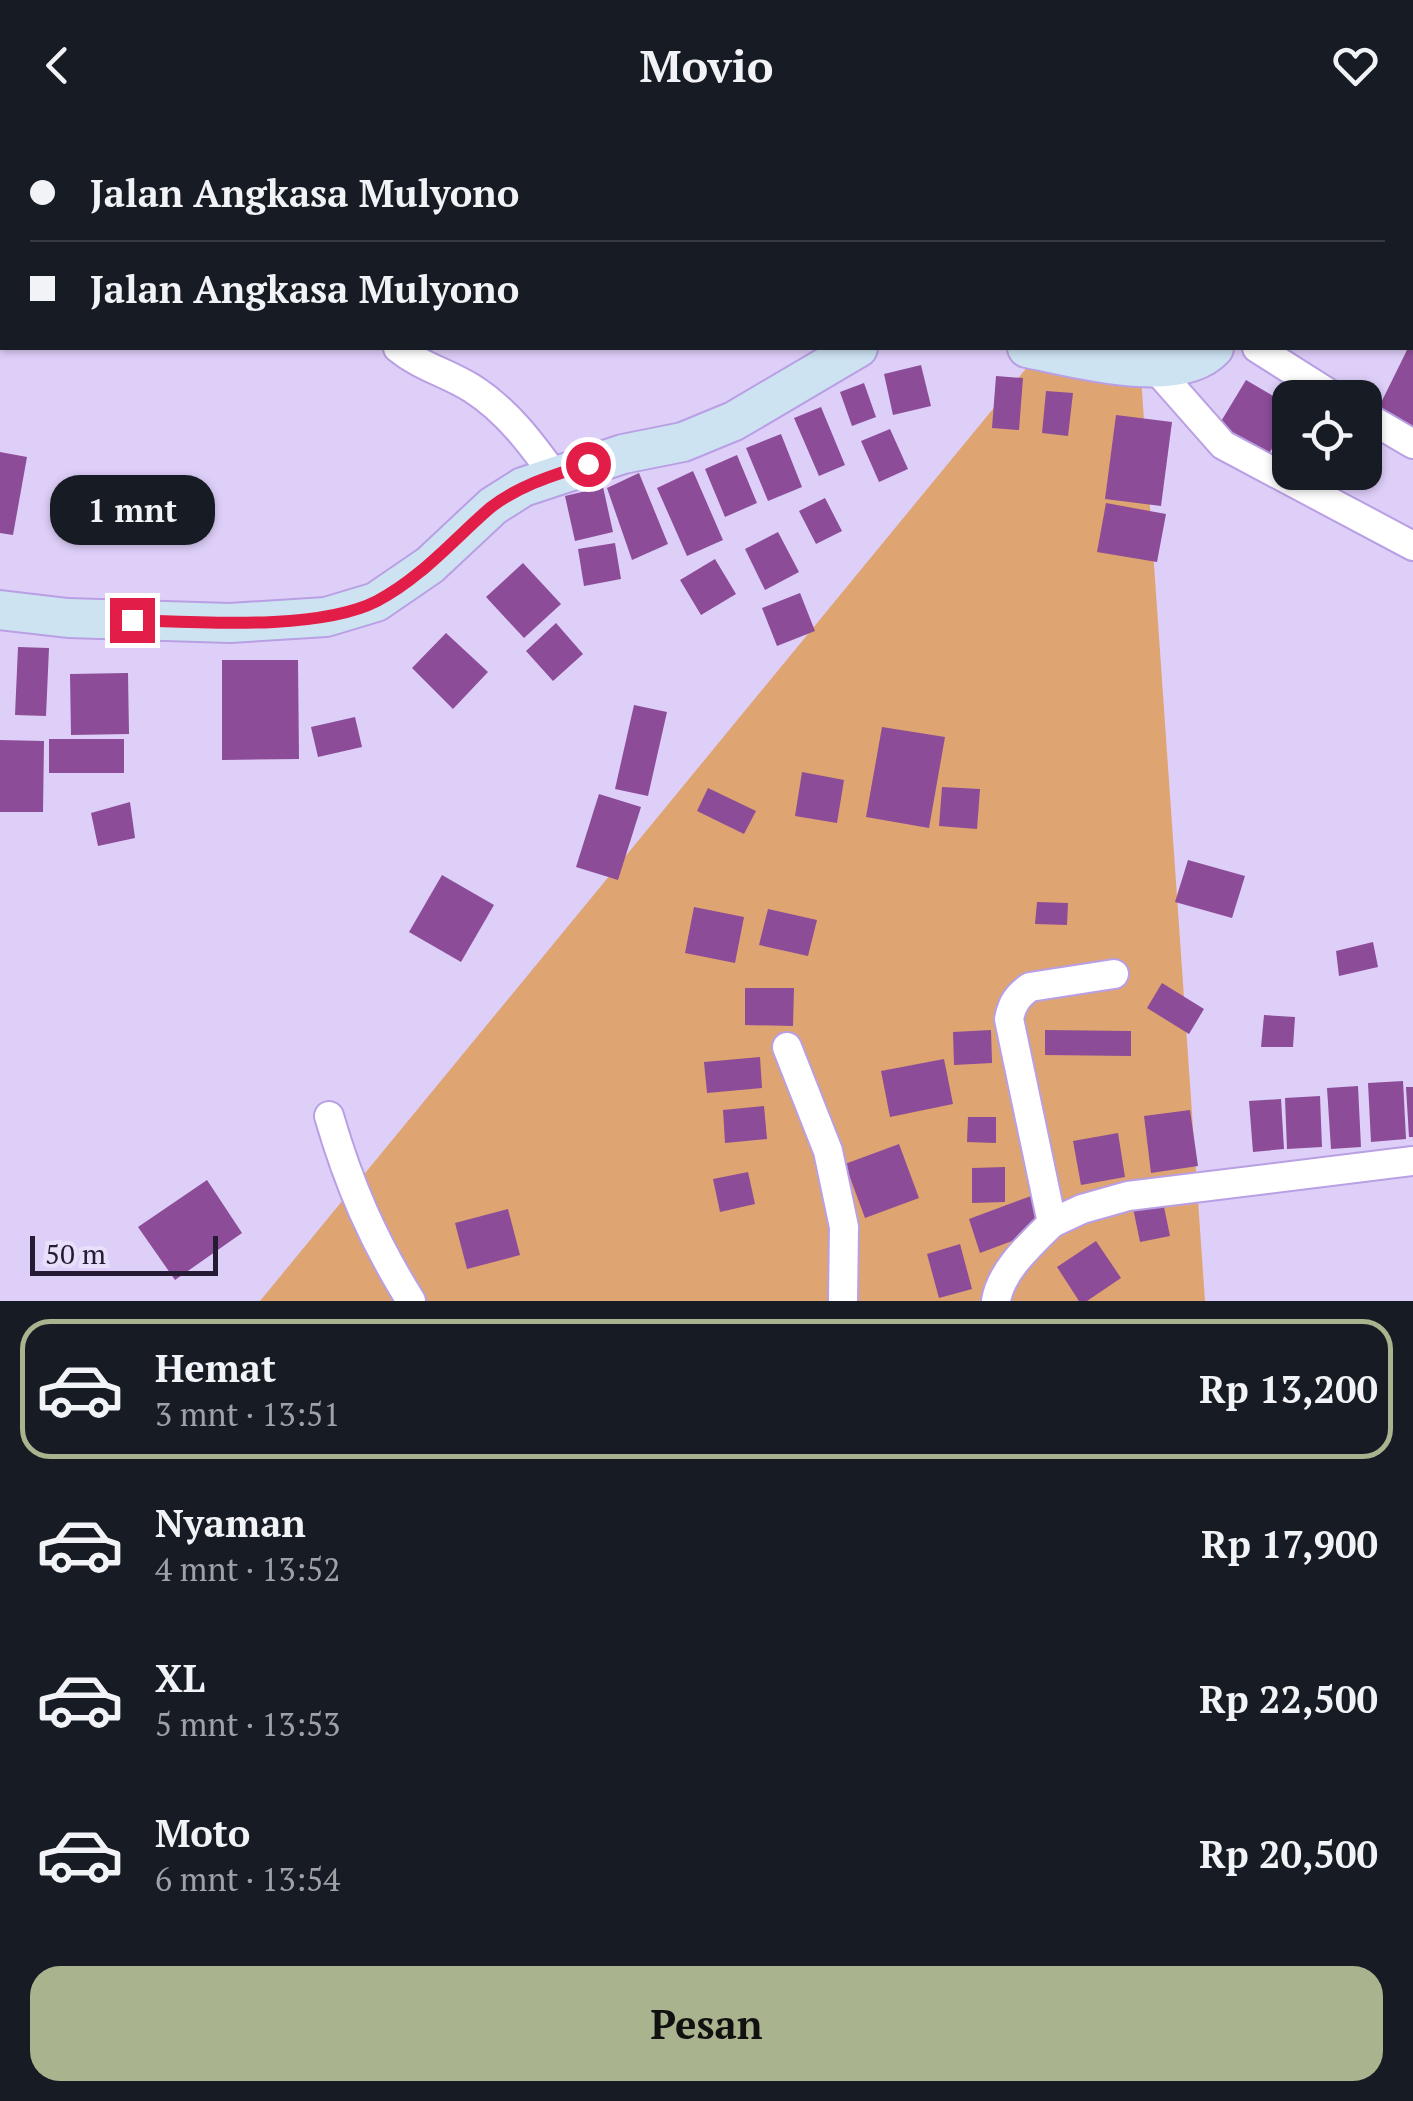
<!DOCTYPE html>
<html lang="id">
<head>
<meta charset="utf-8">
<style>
  :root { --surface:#171b24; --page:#20242c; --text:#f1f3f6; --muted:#9ea1a6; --line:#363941; --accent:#a9b38d }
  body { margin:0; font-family:"PT Serif",serif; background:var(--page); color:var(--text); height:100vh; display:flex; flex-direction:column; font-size:38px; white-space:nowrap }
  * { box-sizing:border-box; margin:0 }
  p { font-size:32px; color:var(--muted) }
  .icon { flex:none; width:55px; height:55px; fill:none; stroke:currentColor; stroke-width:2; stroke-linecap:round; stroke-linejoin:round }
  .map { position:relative; height:1171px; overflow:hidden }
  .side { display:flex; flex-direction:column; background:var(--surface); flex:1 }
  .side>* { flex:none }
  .hud { position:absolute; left:0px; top:0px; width:1415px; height:220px; box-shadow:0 2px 8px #0004; display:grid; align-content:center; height:220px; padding:0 30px; background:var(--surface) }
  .fabs { position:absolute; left:1272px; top:250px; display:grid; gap:20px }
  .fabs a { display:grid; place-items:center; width:110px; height:110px; border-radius:20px; background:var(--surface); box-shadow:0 2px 8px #0004; font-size:50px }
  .scale { position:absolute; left:30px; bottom:25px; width:188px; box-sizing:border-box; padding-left:10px; border:5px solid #261b35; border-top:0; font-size:28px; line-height:35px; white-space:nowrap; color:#261b35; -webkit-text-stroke:8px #e8dffb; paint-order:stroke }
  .end { position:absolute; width:45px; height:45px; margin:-22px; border:12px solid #e11d48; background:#fff; box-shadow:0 0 0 5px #fff }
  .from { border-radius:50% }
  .bubble { position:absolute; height:70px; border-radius:30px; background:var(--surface); box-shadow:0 2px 8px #0004; font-size:32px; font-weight:600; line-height:70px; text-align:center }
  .hud b { display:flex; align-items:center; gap:35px; height:95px; font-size:38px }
  .hud b+b { border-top:2px solid var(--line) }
  .hud i { width:25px; height:25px; background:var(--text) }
  ul { padding:18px 0 0; list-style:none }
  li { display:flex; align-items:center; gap:30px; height:140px; margin:0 20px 15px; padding:0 10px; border:5px solid transparent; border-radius:30px }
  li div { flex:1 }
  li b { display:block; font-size:38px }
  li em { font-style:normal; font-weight:600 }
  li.current { border-color:var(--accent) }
  li>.icon { width:90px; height:90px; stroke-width:1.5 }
  .primary-button { display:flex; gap:20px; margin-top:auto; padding:20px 30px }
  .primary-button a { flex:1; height:115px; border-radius:30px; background:var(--accent); color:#111; font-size:40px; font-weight:600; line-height:115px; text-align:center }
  header { display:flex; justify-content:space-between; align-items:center; height:130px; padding:0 30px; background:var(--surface); font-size:45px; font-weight:600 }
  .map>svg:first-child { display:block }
  .green { fill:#dea471 }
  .building { fill:#8c4c98 }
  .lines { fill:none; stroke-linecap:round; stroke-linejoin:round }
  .street-casing { stroke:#b99fe3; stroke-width:32 }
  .secondary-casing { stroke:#b99fe3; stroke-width:42 }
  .street { stroke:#fff; stroke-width:28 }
  .secondary { stroke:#cde3f2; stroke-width:38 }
  .route { stroke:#e11d48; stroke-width:12 }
</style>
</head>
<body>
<header><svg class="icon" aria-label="back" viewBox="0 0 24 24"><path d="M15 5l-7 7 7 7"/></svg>Movio<svg class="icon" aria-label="heart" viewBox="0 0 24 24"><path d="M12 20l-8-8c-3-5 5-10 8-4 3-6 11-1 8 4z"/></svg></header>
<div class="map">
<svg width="1413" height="1171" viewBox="0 0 1413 1171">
  <rect width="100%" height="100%" fill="#decff9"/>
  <path class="green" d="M 1043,218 L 1139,218 L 1205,1171 L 260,1171 Z"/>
  <g class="building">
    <path d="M 1408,218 L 1413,218 L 1413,310 L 1372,291 Z"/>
    <path d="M 921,235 L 931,276 L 893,285 L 884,244 Z"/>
    <path d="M 996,246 L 1023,248 L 1019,300 L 992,298 Z"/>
    <path d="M 1246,250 L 1290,276 L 1290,290 L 1266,328 L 1217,298 Z"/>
    <path d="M 864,253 L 876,287 L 852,296 L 840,262 Z"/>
    <path d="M 1046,261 L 1073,263 L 1068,306 L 1042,303 Z"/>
    <path d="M 821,277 L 845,335 L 819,346 L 794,288 Z"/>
    <path d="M 1116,285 L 1172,292 L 1161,376 L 1105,369 Z"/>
    <path d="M 890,299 L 908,339 L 879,352 L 861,311 Z"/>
    <path d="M 781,304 L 802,357 L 768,371 L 746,318 Z"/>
    <path d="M 0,322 L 27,327 L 13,405 L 0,403 Z"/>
    <path d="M 737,325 L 757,373 L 725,387 L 705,339 Z"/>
    <path d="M 693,341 L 723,410 L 687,426 L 657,358 Z"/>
    <path d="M 639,343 L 668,414 L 632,430 L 607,358 Z"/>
    <path d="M 603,357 L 613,402 L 575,411 L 565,366 Z"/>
    <path d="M 825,368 L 842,401 L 816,414 L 799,381 Z"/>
    <path d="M 1106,373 L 1166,384 L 1157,432 L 1097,422 Z"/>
    <path d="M 778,402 L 799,442 L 765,460 L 745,419 Z"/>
    <path d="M 615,413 L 621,449 L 584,456 L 578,419 Z"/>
    <path d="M 715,429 L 736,464 L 701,485 L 680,450 Z"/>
    <path d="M 523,433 L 561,474 L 524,508 L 486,467 Z"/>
    <path d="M 800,463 L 815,501 L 777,516 L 762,478 Z"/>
    <path d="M 556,493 L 583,524 L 553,551 L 526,521 Z"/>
    <path d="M 446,503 L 488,542 L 453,579 L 412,538 Z"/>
    <path d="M 18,517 L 49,518 L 46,586 L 15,585 Z"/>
    <path d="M 222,530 L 298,530 L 299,629 L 222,630 Z"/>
    <path d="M 128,543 L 129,604 L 71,605 L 70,544 Z"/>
    <path d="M 634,575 L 667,582 L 648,666 L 615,659 Z"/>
    <path d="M 355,587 L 362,617 L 318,627 L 311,597 Z"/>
    <path d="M 882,597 L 945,607 L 929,698 L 866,687 Z"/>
    <rect x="49" y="609" width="75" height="34"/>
    <path d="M 0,610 L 44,611 L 43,682 L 0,682 Z"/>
    <path d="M 802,642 L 844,650 L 837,693 L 795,686 Z"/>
    <path d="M 942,657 L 980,659 L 977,699 L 939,696 Z"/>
    <path d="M 708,658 L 756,681 L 744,704 L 697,681 Z"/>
    <path d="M 599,664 L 641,677 L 618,750 L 576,737 Z"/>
    <path d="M 130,672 L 135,708 L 98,716 L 91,683 Z"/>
    <path d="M 1188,730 L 1245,746 L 1232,788 L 1175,772 Z"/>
    <path d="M 442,745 L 494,775 L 461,832 L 409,802 Z"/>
    <path d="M 1037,772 L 1068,773 L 1067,795 L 1035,794 Z"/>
    <path d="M 694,777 L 744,787 L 735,833 L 685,823 Z"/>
    <path d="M 768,779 L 817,790 L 808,826 L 759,815 Z"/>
    <path d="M 1373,812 L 1378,837 L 1339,846 L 1336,821 Z"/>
    <path d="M 1162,853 L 1204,879 L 1189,904 L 1147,878 Z"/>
    <path d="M 745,858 L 794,858 L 793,896 L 745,895 Z"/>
    <path d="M 1264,885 L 1295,887 L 1293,917 L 1261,917 Z"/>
    <path d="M 991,900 L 992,933 L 954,935 L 953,902 Z"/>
    <path d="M 1045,900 L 1131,901 L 1131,926 L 1045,925 Z"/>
    <path d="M 760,927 L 762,958 L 707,963 L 704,932 Z"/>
    <path d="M 944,929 L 953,974 L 890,987 L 881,941 Z"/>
    <path d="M 1403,951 L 1406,1009 L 1371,1012 L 1368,953 Z"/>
    <path d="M 1358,956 L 1361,1017 L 1331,1019 L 1327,958 Z"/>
    <path d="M 1406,957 L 1413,957 L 1413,1007 L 1409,1007 Z"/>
    <path d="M 1320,966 L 1322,1017 L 1287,1019 L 1285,968 Z"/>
    <path d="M 1281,969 L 1284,1019 L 1253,1022 L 1249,971 Z"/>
    <path d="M 764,976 L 767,1009 L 725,1013 L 723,980 Z"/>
    <path d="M 1190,980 L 1198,1036 L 1151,1043 L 1144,986 Z"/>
    <path d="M 968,987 L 996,987 L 996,1013 L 967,1012 Z"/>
    <path d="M 1118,1003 L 1125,1047 L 1081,1055 L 1073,1011 Z"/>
    <path d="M 899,1014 L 919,1068 L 865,1088 L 845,1034 Z"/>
    <path d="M 1005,1037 L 1005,1072 L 972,1073 L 972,1038 Z"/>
    <path d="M 748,1042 L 755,1074 L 720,1082 L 713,1049 Z"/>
    <path d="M 207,1050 L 242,1103 L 175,1150 L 138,1097 Z"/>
    <path d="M 1031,1066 L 1039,1101 L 980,1123 L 969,1089 Z"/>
    <path d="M 1163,1072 L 1170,1106 L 1140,1112 L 1133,1078 Z"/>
    <path d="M 508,1079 L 520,1125 L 467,1139 L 455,1093 Z"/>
    <path d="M 1096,1111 L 1121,1148 L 1087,1171 L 1079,1171 L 1057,1137 Z"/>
    <path d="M 960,1114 L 972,1159 L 939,1168 L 927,1124 Z"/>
  </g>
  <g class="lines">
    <g class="street-casing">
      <g id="street">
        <path d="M 740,0 L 741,2"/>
        <path d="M 553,2 L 554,0"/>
        <path d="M 398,218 C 421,237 448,243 473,259 C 507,281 531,313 554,345"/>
        <path d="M 1257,218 L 1336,268"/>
        <path d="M 1156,239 L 1223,315 L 1413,416"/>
        <path d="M 1365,286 L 1413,314"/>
        <path d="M 787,917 L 828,1021 L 844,1097 L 843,1171"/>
        <path d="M 329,986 C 349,1055 373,1110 411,1171"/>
        <path d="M 1052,1093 L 1082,1079 L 1128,1066 L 1413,1031"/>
        <path d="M 996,1171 C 1001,1140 1031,1114 1052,1093 L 1009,889 C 1012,874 1017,866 1030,857 L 1114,844"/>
      </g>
    </g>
    <g class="secondary-casing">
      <g id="secondary">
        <path d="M 1331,2 L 1333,0"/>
        <path d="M 1027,218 C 1073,227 1178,257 1214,218"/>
        <path d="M 0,480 L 68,488 L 230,493 L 326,487 L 376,472 L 430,435 L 493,376 L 523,357 L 623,324 L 683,312 L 734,291 L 858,218"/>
      </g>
    </g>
    <use href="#street" class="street"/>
    <use href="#secondary" class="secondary"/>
  </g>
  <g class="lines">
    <path class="route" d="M 132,490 C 198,492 319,501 377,471 C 421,448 453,410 490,378 C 519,355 554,345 588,334"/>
  </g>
</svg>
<div class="fabs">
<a><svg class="icon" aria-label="locate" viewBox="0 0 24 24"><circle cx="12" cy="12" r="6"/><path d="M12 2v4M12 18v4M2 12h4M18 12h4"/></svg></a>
</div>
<div class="scale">50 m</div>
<i class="end from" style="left:588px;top:334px"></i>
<i class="end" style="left:132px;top:490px"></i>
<div class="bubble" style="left:50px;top:345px;width:165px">1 mnt</div>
<div class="hud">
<b><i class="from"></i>Jalan Angkasa Mulyono</b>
<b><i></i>Jalan Angkasa Mulyono</b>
</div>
</div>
<section class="side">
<ul>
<li class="current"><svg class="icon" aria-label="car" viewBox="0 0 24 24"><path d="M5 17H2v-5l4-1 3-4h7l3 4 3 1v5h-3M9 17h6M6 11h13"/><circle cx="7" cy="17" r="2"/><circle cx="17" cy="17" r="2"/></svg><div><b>Hemat</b><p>3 mnt · 13:51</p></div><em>Rp 13,200</em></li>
<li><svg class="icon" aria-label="car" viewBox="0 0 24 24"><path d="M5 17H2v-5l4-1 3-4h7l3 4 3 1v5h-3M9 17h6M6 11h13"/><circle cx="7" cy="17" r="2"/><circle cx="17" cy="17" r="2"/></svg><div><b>Nyaman</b><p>4 mnt · 13:52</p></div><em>Rp 17,900</em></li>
<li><svg class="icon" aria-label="car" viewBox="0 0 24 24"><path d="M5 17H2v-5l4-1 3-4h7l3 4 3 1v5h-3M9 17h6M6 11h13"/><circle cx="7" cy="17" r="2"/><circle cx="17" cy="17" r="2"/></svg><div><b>XL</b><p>5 mnt · 13:53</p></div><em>Rp 22,500</em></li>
<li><svg class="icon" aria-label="car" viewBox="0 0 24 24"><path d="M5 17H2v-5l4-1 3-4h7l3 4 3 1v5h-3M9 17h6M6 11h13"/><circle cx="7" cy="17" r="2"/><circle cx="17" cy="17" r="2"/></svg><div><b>Moto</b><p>6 mnt · 13:54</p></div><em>Rp 20,500</em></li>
</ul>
<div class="primary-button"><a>Pesan</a></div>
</section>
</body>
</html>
